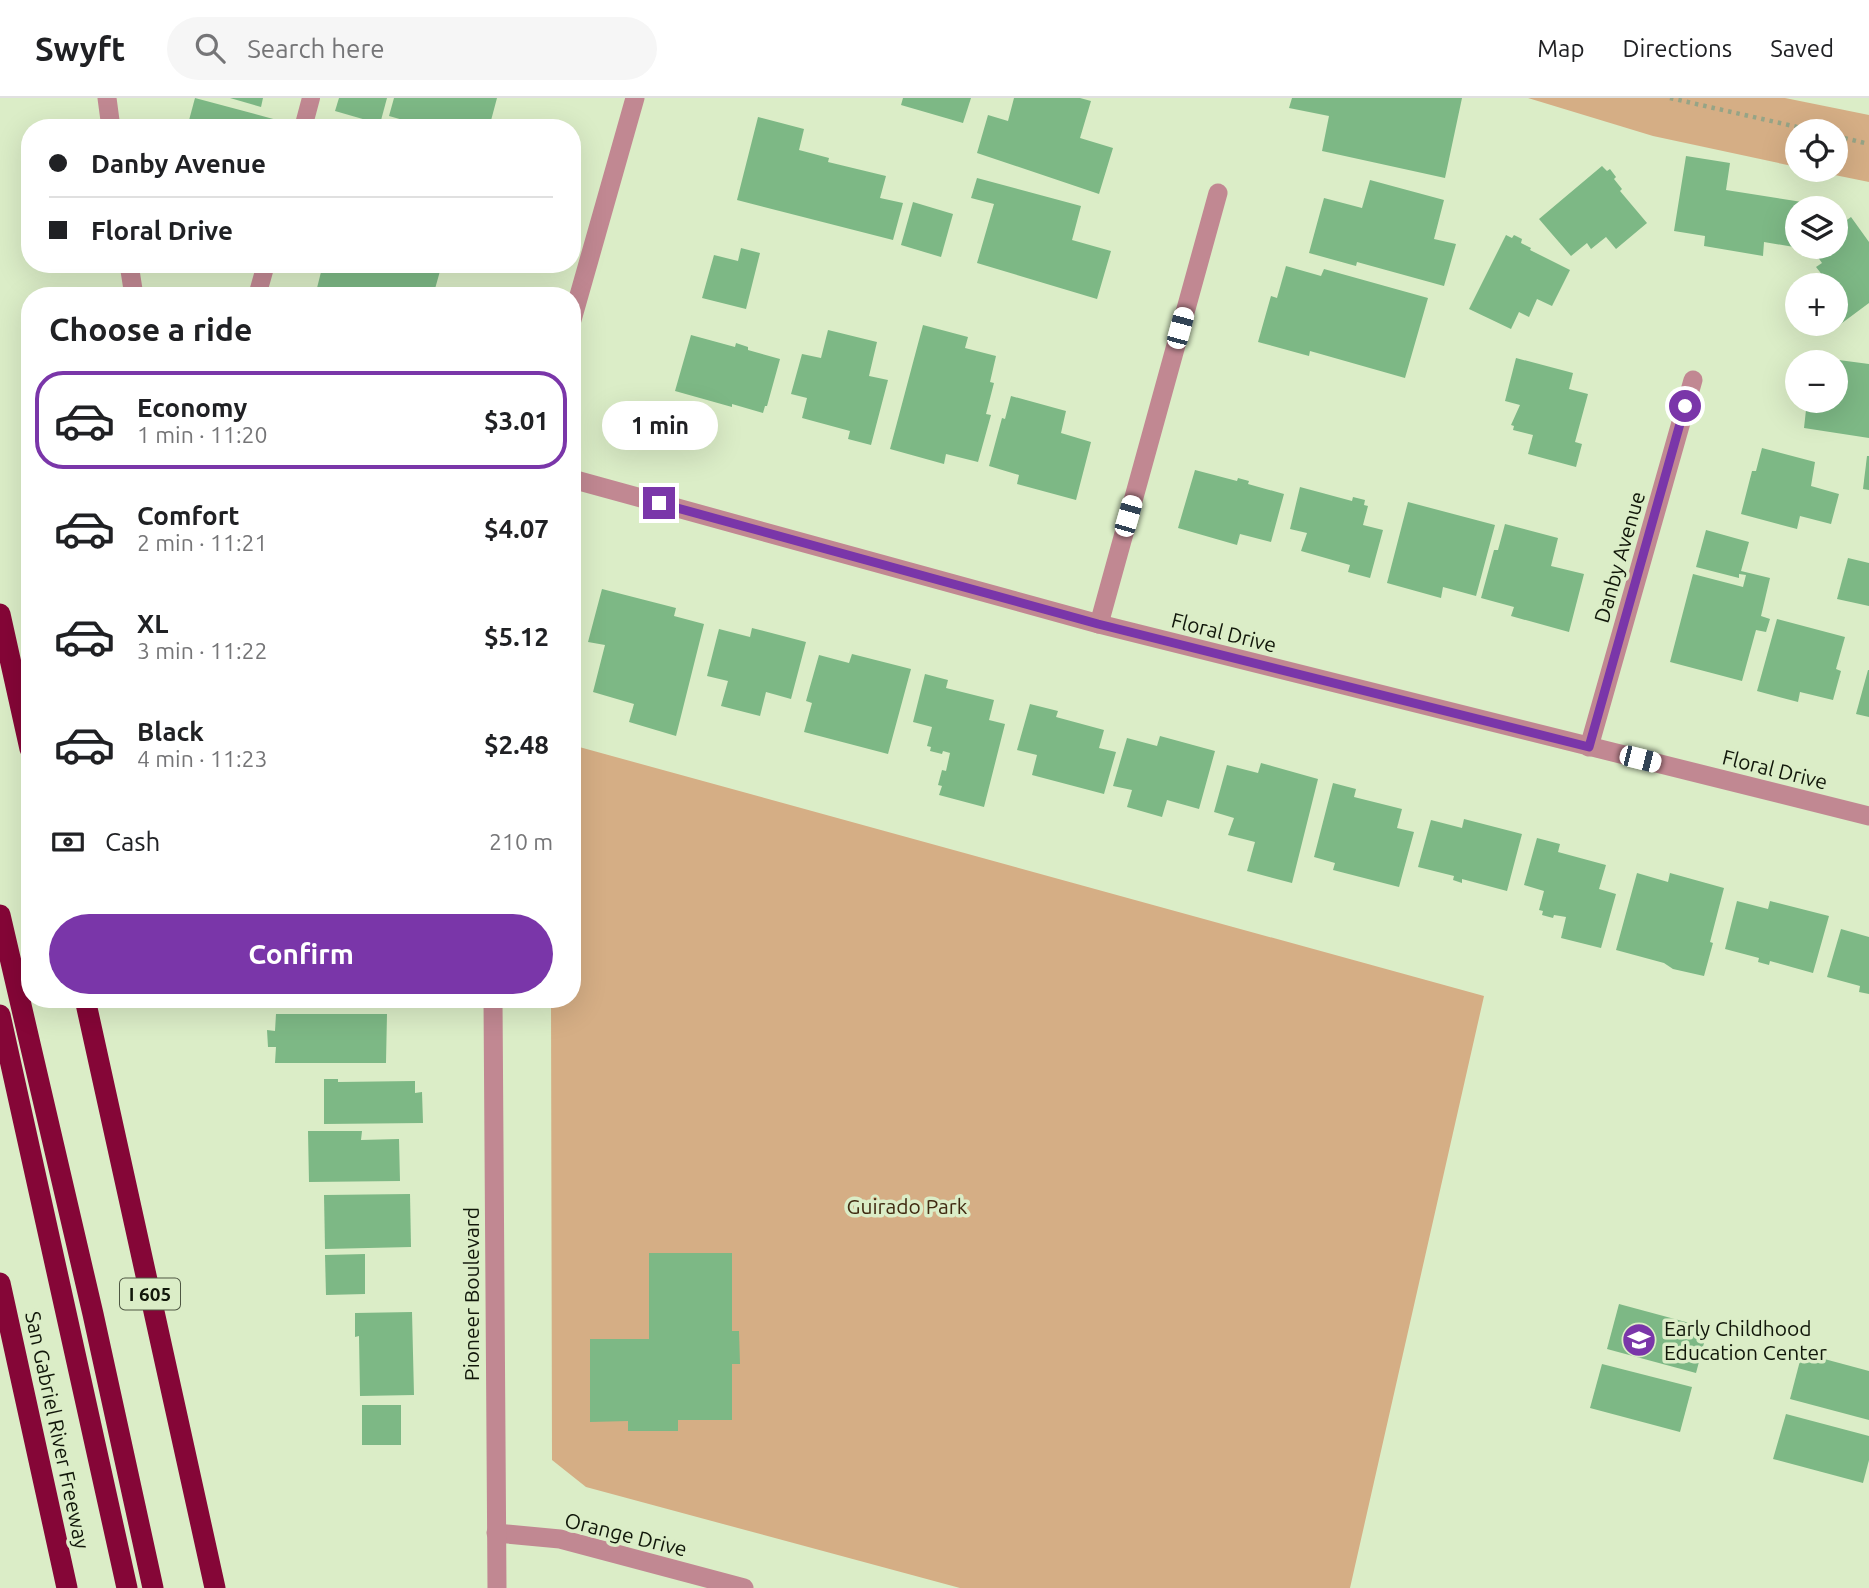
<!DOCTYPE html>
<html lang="en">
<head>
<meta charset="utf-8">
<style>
  :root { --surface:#fff; --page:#f6f6f6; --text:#202124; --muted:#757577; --line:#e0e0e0; --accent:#7a36a9 }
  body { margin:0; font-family:Ubuntu,sans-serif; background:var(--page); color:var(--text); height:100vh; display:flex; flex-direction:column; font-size:26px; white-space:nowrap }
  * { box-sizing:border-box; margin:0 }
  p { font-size:23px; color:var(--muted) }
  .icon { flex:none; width:38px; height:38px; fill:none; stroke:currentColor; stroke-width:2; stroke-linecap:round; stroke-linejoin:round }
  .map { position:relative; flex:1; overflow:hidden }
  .details { position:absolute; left:21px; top:189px; width:560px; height:721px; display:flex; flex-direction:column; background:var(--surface); border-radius:28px; box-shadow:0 7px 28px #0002 }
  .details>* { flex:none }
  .hud { position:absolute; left:21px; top:21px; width:560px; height:154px; border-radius:28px; box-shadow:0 7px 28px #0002; display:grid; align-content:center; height:154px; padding:0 28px; background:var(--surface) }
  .controls { position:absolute; left:1785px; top:21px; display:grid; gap:14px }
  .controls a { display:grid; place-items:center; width:63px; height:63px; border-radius:50%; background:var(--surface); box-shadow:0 7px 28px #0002; font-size:35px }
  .end { position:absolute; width:32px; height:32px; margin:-16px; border:9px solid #7a36a9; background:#fff; box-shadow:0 0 0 4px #fff }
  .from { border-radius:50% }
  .bubble { position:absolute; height:49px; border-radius:24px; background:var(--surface); box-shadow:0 7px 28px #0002; font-size:23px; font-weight:600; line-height:49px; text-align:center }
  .car { position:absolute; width:21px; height:42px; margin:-21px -10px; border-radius:9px; box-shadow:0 0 5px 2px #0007; background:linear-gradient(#fff 24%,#345 0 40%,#fff 0 76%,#345 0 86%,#fff 0) }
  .hud b { display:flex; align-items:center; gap:24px; height:66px; font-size:26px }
  .hud b+b { border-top:2px solid var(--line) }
  .hud i { width:18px; height:18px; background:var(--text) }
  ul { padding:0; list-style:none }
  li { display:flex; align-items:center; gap:21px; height:98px; margin:0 14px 10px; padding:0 14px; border:4px solid transparent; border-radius:28px }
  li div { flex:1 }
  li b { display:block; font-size:26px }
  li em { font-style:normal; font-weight:600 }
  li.active { border-color:var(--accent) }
  li>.icon { width:63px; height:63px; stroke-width:1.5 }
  h2 { padding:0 28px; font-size:32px; line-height:84px }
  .pay { display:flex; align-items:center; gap:18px; height:77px; padding:0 28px; font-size:26px }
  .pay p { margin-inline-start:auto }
  .action { display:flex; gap:14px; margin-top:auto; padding:14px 28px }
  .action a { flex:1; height:80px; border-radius:42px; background:var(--accent); color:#fff; font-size:28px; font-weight:600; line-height:80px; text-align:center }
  header { display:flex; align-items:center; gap:42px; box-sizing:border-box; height:98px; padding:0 35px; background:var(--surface); border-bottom:2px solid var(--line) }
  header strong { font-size:33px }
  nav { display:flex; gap:38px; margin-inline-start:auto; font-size:24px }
  .search { width:490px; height:63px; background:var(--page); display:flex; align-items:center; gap:18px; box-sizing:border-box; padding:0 24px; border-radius:38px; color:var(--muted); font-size:26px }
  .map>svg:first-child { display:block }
  .green { fill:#d5ae85 }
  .building { fill:#7db885 }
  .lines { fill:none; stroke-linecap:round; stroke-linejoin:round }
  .path { stroke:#96a486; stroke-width:4.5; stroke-dasharray:3.5 5; stroke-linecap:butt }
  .service { stroke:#c18892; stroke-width:18 }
  .minor { stroke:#c18892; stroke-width:19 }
  .tertiary { stroke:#c18892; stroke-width:19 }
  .motorway { stroke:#850637; stroke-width:21 }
  .route { stroke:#7a36a9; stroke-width:9 }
  .labels { text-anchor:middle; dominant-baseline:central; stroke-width:7; stroke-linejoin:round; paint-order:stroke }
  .shield { fill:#dbedc7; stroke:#4e5743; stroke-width:2 }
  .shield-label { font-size:19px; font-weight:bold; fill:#11170a }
  .street-label { font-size:21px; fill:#11170a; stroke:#dbedc7 }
  .park-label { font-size:21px; fill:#402a11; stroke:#dbedc7 }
  .poi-label { font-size:21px; fill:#11170a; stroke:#dbedc7; text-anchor:start }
</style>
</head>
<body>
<header>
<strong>Swyft</strong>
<div class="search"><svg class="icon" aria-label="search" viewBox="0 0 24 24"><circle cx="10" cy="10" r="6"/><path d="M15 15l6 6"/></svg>Search here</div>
<nav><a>Map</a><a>Directions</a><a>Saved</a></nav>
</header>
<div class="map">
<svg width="1869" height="1490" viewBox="0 0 1869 1490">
  <rect width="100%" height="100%" fill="#dbedc7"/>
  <g class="green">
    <path d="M 1528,0 L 1785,0 L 1869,17 L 1869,84 L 1810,72 L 1836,72 L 1836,33 L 1797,33 L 1797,69 L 1653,38 Z"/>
    <path d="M 572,647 L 1484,898 L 1350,1490 L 960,1490 L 586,1389 L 552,1362 L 551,901 L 572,901 Z"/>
  </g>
  <g class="building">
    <path d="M 195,0 L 277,22 L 275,30 L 201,30 L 188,26 Z"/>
    <path d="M 230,0 L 263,0 L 261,9 Z"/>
    <path d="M 339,0 L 387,0 L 380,26 L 335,13 Z"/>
    <path d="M 394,0 L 497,0 L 489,30 L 416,30 L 417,26 L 389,18 Z"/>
    <path d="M 903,0 L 971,0 L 963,25 L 901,7 Z"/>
    <path d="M 1014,0 L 1080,0 L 1091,3 L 1080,40 L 1113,50 L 1099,96 L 977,55 L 988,17 L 1008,23 Z"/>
    <path d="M 1292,0 L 1462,0 L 1445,80 L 1322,53 L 1329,18 L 1289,10 Z"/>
    <path d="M 758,19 L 804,31 L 799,52 L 829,60 L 828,64 L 886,78 L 880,100 L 903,105 L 893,142 L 737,102 Z"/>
    <path d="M 1686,58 L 1730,65 L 1726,92 L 1802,104 L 1801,110 L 1797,110 L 1794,149 L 1764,144 L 1763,158 L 1704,148 L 1705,138 L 1674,133 Z"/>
    <path d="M 1602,68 L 1607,73 L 1610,71 L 1616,79 L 1614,81 L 1622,91 L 1620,93 L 1647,125 L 1616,151 L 1606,139 L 1591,151 L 1587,145 L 1571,158 L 1539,121 Z"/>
    <path d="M 977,80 L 1081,108 L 1072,142 L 1111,153 L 1097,201 L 977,165 L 994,106 L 971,100 Z"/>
    <path d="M 1370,82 L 1444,102 L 1434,141 L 1456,146 L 1444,188 L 1357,164 L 1356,168 L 1309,155 L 1324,100 L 1362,110 Z"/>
    <path d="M 913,104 L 953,116 L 941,159 L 901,147 Z"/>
    <path d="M 1851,119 L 1869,144 L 1869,205 L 1838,228 L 1836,224 L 1836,187 L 1822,187 L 1827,183 L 1816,169 L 1822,165 L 1811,149 L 1836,149 L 1836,130 Z"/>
    <path d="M 1506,137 L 1512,140 L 1514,137 L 1522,141 L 1521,145 L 1531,150 L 1530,152 L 1570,172 L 1552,208 L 1537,201 L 1529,219 L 1519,214 L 1511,231 L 1469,211 Z"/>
    <path d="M 741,150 L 760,155 L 746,211 L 702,200 L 714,157 L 738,163 Z"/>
    <path d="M 323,166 L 403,166 L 402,169 L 413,172 L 416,166 L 440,173 L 433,198 L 315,198 Z"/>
    <path d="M 1286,168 L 1321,178 L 1324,171 L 1428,200 L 1405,280 L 1310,253 L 1309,258 L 1258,244 L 1271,198 L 1277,200 Z"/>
    <path d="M 923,227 L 968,239 L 965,250 L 996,258 L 990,284 L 994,285 L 986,316 L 991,317 L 978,364 L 946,356 L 944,366 L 890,351 Z"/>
    <path d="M 828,232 L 877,244 L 869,278 L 888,282 L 871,347 L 848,341 L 850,333 L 802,320 L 807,300 L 791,296 L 802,256 L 821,260 Z"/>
    <path d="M 691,237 L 735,249 L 736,245 L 748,249 L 748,252 L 780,261 L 767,308 L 765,308 L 763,315 L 732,306 L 732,309 L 675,293 Z"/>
    <path d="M 1816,259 L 1869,266 L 1869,340 L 1804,330 L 1807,303 L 1836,303 L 1836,264 L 1815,264 Z"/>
    <path d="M 1516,260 L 1573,275 L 1569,291 L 1588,296 L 1575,344 L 1582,346 L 1576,369 L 1528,356 L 1533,337 L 1513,332 L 1514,328 L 1511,327 L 1520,307 L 1505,303 Z"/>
    <path d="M 1011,298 L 1066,313 L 1061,335 L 1091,344 L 1076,402 L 1017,386 L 1019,377 L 989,368 L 1002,320 L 1005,321 Z"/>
    <path d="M 1762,350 L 1815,364 L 1811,388 L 1839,396 L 1831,426 L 1800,418 L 1797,431 L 1741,416 L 1752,373 L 1756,373 Z"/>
    <path d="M 1867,358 L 1869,358 L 1869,392 L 1863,391 Z"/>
    <path d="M 1195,372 L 1237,383 L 1238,380 L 1249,383 L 1248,386 L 1284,396 L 1271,444 L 1240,436 L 1237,447 L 1178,430 Z"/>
    <path d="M 1300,389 L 1352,403 L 1353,399 L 1365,402 L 1364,407 L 1368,408 L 1363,427 L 1383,432 L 1370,480 L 1348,474 L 1350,467 L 1301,453 L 1307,435 L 1290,431 Z"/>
    <path d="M 1408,404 L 1495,427 L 1476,498 L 1443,489 L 1441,500 L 1387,485 Z"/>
    <path d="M 1505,426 L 1558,440 L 1551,468 L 1584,476 L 1569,534 L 1511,518 L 1514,509 L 1481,500 L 1494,452 L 1498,452 Z"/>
    <path d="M 1706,432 L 1749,444 L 1741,473 L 1770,480 L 1761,518 L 1770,521 L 1766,534 L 1756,532 L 1742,583 L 1670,564 L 1693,476 L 1743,489 L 1746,477 L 1739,476 L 1739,480 L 1696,469 Z"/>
    <path d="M 1848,460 L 1869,465 L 1869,508 L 1837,501 Z"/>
    <path d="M 602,491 L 676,510 L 674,518 L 704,526 L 676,638 L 629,624 L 634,606 L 593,594 L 605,547 L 588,544 Z"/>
    <path d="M 1777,521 L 1845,539 L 1836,571 L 1841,573 L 1833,602 L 1800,594 L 1798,604 L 1757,593 Z"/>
    <path d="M 752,530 L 806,544 L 791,601 L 766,594 L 760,618 L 721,608 L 728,583 L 707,578 L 719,531 L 750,539 Z"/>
    <path d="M 852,556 L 911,571 L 888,656 L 804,634 L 812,605 L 806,603 L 819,557 L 849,565 Z"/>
    <path d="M 1868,572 L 1869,572 L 1869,619 L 1856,616 Z"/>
    <path d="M 925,576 L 948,582 L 946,590 L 994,602 L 989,622 L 1005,626 L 984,709 L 939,697 L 942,688 L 938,687 L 942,672 L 946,673 L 950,655 L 943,653 L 942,656 L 930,653 L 931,649 L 927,648 L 932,629 L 913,624 Z"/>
    <path d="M 1030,606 L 1058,613 L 1056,619 L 1104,632 L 1099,650 L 1116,654 L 1104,696 L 1032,677 L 1037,657 L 1017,652 Z"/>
    <path d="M 1160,638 L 1215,653 L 1199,711 L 1167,702 L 1162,719 L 1127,709 L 1132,692 L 1113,688 L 1127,640 L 1157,648 Z"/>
    <path d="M 1261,665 L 1318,681 L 1292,785 L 1247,773 L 1255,744 L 1228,737 L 1234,720 L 1214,714 L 1227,667 L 1258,675 Z"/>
    <path d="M 1333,685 L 1356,691 L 1354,699 L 1402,711 L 1397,730 L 1414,734 L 1399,789 L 1333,772 L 1335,765 L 1314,759 Z"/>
    <path d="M 1464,721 L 1522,736 L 1507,793 L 1462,781 L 1462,785 L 1453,782 L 1454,778 L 1418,769 L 1431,722 L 1462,730 Z"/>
    <path d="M 1537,740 L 1560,746 L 1558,754 L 1606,767 L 1599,791 L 1616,796 L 1601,850 L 1561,840 L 1566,819 L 1554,817 L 1553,820 L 1542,817 L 1543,813 L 1539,812 L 1544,793 L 1524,787 Z"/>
    <path d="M 1637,775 L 1668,784 L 1670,775 L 1724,790 L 1710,844 L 1713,845 L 1704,878 L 1673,871 L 1664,865 L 1616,852 Z"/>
    <path d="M 1737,803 L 1768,811 L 1770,803 L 1829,818 L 1813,875 L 1770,863 L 1769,867 L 1758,864 L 1759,860 L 1725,851 Z"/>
    <path d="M 1841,831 L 1869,839 L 1869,896 L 1859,894 L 1860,888 L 1827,879 Z"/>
    <path d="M 276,916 L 387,916 L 386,965 L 275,965 L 276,949 L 268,949 L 267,932 L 275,933 Z"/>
    <path d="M 324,981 L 338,981 L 338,984 L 415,983 L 415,995 L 422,994 L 423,1025 L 324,1026 Z"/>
    <path d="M 308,1033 L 362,1033 L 361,1042 L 399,1041 L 400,1083 L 309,1084 Z"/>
    <path d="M 410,1096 L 411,1149 L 325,1151 L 324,1097 Z"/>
    <path d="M 649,1155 L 732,1155 L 732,1233 L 739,1233 L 740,1266 L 732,1266 L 732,1322 L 678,1322 L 678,1333 L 628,1333 L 628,1323 L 590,1324 L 590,1241 L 649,1241 Z"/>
    <path d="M 365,1156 L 365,1196 L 326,1197 L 325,1157 Z"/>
    <path d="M 1619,1206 L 1708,1230 L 1696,1275 L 1607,1251 Z"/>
    <path d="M 412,1214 L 414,1297 L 360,1298 L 359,1238 L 355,1239 L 355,1215 Z"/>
    <path d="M 1802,1255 L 1869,1273 L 1869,1322 L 1790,1301 Z"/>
    <path d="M 1602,1266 L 1692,1289 L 1680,1334 L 1590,1310 Z"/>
    <rect x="362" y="1307" width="39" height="40"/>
    <path d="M 1786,1316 L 1869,1338 L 1869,1362 L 1863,1385 L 1773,1361 Z"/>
  </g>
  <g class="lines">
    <g class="path">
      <path d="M 1670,0 L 1815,33"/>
      <path d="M 1836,38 L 1869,46"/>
    </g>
    <g class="service">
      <path d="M 303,30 L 311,0"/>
      <path d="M 257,198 L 266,166"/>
    </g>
    <g class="minor">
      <path d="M 107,0 L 111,30"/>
      <path d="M 129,166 L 134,198"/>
      <path d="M 572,381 L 1099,526 L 1869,718"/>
      <path d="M 1099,526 L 1218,95"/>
      <path d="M 1589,649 L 1693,282"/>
      <path d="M 496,1435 L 560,1441 L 744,1490"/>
    </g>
    <g class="tertiary">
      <path d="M 572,222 L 635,0"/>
      <path d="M 493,901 L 497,1490"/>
    </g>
    <g class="motorway">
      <path d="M 0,516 L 30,651"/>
      <path d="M 0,817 L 93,1216 L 153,1490"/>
      <path d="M 85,901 L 215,1490"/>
      <path d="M 0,917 L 127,1490"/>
      <path d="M 0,1185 L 67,1490"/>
    </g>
  </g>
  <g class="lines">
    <path class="route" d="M 659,405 L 1098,526 L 1589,649 L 1685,308"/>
  </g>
  <defs>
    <g id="school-disc" transform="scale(1.75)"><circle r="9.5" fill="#7a36a9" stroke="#dbedc7"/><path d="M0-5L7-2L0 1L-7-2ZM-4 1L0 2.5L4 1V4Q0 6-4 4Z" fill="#fff"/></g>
  </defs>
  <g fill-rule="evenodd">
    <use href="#school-disc" x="1639" y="1242"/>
  </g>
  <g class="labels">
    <rect class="shield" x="120" y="1180.5" width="60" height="31" rx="5"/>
    <g class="shield-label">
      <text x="150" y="1196">I 605</text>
    </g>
    <g class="street-label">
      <text transform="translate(1619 459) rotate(-74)">Danby Avenue</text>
      <text transform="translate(1224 534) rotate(14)">Floral Drive</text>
      <text transform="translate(1775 671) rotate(14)">Floral Drive</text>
      <text transform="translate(471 1196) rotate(-90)">Pioneer Boulevard</text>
      <text transform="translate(58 1332) rotate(78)">San Gabriel River Freeway</text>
      <text transform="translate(626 1436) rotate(14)">Orange Drive</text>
    </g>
    <g class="park-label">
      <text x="907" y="1108">Guirado Park</text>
    </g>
    <g class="poi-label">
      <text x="1664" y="1230">Early Childhood<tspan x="1664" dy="24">Education Center</tspan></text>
    </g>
  </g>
</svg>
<div class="controls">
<a><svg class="icon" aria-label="locate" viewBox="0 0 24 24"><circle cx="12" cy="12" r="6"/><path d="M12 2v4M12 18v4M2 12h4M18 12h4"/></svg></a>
<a><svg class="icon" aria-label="layers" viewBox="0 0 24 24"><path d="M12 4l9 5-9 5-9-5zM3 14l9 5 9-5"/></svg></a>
<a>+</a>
<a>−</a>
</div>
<i class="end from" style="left:1685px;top:308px"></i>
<i class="end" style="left:659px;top:405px"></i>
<div class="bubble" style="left:602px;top:303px;width:116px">1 min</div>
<i class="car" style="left:1180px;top:230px;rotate:15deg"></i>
<i class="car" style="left:1128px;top:418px;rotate:16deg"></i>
<i class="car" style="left:1640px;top:661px;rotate:104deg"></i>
<div class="hud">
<b><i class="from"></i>Danby Avenue</b>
<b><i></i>Floral Drive</b>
</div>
<section class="details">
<h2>Choose a ride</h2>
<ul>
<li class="active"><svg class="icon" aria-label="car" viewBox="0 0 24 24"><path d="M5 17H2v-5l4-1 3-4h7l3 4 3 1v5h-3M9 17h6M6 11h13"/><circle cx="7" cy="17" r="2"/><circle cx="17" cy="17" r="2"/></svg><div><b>Economy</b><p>1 min · 11:20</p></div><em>$3.01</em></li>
<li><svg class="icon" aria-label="car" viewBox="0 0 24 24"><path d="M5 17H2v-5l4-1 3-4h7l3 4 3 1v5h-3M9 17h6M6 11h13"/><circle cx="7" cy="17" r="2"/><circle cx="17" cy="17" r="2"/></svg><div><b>Comfort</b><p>2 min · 11:21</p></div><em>$4.07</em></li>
<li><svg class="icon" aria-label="car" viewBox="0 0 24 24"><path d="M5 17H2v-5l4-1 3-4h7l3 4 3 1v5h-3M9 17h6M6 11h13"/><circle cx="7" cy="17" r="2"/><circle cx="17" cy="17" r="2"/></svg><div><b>XL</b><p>3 min · 11:22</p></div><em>$5.12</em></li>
<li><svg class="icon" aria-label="car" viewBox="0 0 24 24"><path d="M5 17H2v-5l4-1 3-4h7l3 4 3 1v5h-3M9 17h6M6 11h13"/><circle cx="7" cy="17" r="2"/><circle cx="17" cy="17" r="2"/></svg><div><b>Black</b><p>4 min · 11:23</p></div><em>$2.48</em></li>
</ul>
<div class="pay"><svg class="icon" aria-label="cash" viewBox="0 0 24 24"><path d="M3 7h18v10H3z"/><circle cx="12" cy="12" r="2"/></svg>Cash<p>210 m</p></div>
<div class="action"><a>Confirm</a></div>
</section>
</div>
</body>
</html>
